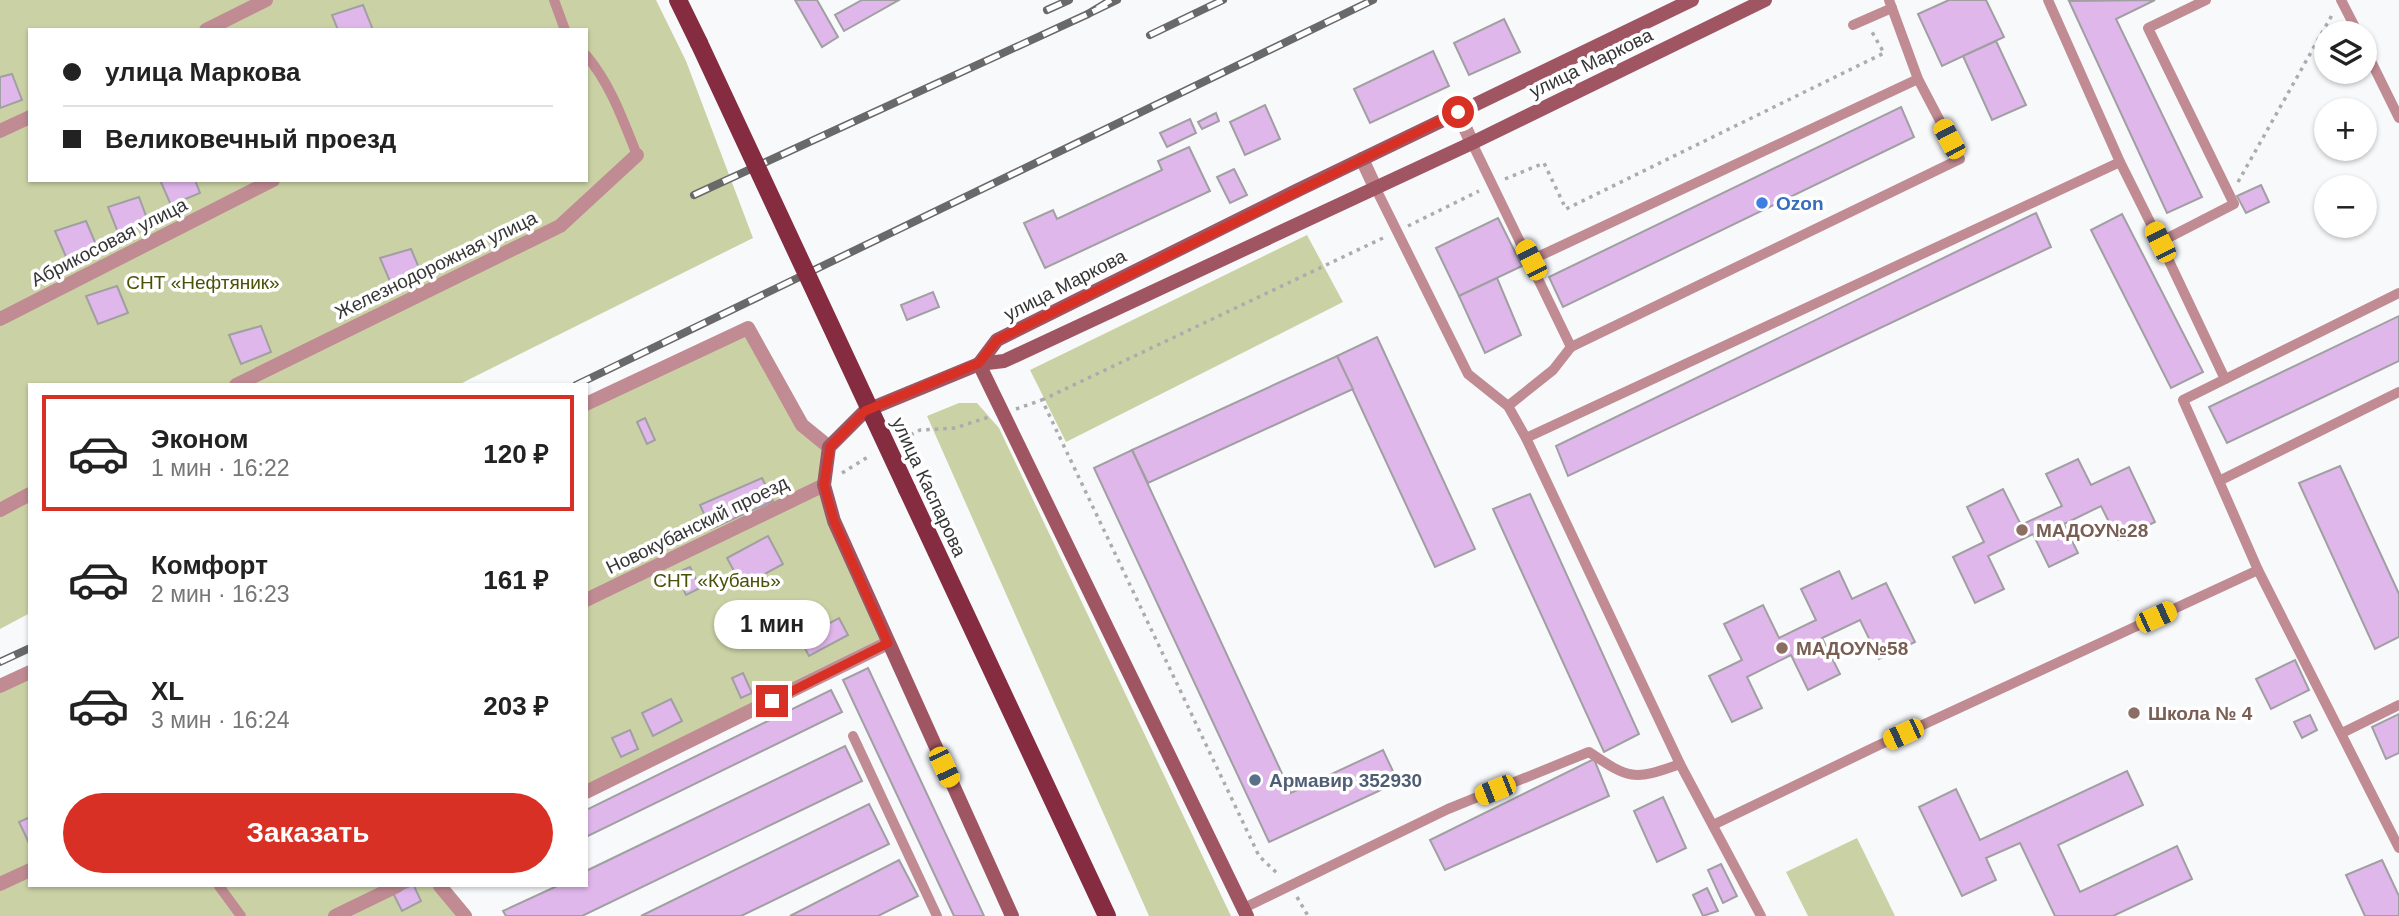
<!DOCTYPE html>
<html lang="ru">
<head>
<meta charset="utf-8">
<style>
  :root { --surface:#fff; --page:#f2f2f2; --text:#222; --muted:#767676; --line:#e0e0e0; --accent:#d93025 }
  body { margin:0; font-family:Helvetica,sans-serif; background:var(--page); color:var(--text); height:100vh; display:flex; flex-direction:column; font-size:26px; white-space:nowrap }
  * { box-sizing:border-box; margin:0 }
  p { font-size:23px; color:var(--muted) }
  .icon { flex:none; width:38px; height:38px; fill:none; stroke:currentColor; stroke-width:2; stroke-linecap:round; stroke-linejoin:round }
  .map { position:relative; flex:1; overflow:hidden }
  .side { position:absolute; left:28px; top:383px; width:560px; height:504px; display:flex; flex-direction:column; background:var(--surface); border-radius:0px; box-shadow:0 2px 5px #0004 }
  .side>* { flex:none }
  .banner { position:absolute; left:28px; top:28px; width:560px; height:154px; border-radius:0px; box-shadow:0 2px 5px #0004; display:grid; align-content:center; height:154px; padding:0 35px; background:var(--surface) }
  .tools { position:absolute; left:2314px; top:21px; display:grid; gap:14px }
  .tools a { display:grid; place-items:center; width:63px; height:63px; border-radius:50%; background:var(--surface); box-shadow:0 2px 5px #0004; font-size:35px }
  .end { position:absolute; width:32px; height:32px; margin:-16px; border:9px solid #d93025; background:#fff; box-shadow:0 0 0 4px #fff }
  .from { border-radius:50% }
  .bubble { position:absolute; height:49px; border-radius:24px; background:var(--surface); box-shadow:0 2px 5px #0004; font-size:23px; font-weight:800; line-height:49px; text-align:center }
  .car { position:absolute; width:21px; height:42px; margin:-21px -10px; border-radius:9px; box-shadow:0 0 5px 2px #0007; background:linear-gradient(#f5c518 24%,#345 0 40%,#f5c518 0 76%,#345 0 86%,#f5c518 0) }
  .banner b { display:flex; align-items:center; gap:24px; height:66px; font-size:26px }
  .banner b+b { border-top:2px solid var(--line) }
  .banner i { width:18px; height:18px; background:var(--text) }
  ul { padding:12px 0 0; list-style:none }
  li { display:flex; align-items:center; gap:21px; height:116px; margin:0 14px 10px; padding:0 21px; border:4px solid transparent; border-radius:0px }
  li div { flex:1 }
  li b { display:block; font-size:26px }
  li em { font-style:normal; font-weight:800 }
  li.active { border-color:var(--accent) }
  li>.icon { width:63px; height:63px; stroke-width:1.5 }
  .button { display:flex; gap:14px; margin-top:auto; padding:14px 35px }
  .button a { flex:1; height:80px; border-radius:42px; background:var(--accent); color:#fff; font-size:28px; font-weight:800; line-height:80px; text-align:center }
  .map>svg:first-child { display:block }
  .green { fill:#cad2a5; fill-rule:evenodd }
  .building { fill:#e0b7eb; stroke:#a09fa1; stroke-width:2 }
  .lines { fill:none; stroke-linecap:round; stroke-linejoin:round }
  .path { stroke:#acacae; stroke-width:3.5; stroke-dasharray:3.5 5; stroke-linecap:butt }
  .service { stroke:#c08b92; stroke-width:10 }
  .minor { stroke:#c08b92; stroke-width:14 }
  .secondary { stroke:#9f5562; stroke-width:14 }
  .primary { stroke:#852c41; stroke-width:18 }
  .rail-casing { stroke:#69696a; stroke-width:8 }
  .rail { stroke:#fff; stroke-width:5; stroke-dasharray:16; stroke-linecap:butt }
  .primary-bridge { stroke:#852c41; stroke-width:18 }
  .route { stroke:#d93025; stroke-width:9 }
  .shop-dot { fill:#3f7fe0; stroke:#fff; stroke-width:2.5 }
  .education-dot { fill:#8d6e63; stroke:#fff; stroke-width:2.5 }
  .service-dot { fill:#5c6f8a; stroke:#fff; stroke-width:2.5 }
  .labels { text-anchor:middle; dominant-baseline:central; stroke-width:7; stroke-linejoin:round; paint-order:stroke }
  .street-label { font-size:19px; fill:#363637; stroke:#fff }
  .shop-label { font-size:19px; font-weight:bold; fill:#366cbe; stroke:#fff; text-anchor:start }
  .park-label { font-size:19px; fill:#495106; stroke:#fff }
  .education-label { font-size:19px; font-weight:bold; fill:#785e54; stroke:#fff; text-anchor:start }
  .service-label { font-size:19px; font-weight:bold; fill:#4e5e75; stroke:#fff; text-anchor:start }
</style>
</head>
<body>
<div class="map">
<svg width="2399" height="916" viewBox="0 0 2399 916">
  <rect width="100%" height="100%" fill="#f8f9fb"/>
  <g class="green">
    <path d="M 0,0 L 656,0 L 686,61 L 753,238 L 458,385 L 30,385 L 30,613 L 0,629 ZM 30,30 L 586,30 L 586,180 L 30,180 Z"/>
    <path d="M 1307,235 L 1343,302 L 1066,442 L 1030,370 Z"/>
    <path d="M 748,328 L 802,425 L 829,447 L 824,485 L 888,643 L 586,792 L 586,404 Z"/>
    <path d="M 959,403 L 977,403 L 999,428 L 1231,916 L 1149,916 L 927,416 Z"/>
    <path d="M 30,672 L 30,886 L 440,886 L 465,916 L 0,916 L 0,686 Z"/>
    <path d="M 1857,838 L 1895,916 L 1808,916 L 1786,872 Z"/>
  </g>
  <g class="building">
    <path d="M 795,0 L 817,0 L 838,37 L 822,47 Z"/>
    <path d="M 862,0 L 899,0 L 844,31 L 835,15 Z"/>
    <path d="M 1949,0 L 1986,0 L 2004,37 L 1942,66 L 1918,14 Z"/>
    <path d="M 2155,0 L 2116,19 L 2202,197 L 2167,213 L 2069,1 Z"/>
    <path d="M 363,5 L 373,30 L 338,30 L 332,15 Z"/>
    <path d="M 1504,19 L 1520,52 L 1469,75 L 1454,43 Z"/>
    <path d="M 1996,41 L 2026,105 L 1992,120 L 1963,56 Z"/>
    <path d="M 1433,51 L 1449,86 L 1370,123 L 1354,89 Z"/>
    <path d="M 12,74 L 22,100 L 0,108 L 0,77 Z"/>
    <path d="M 1265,105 L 1280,139 L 1245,155 L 1230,122 Z"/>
    <path d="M 1901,107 L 1914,137 L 1563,307 L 1549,277 Z"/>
    <path d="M 1216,113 L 1219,121 L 1202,129 L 1198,122 Z"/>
    <path d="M 1190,119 L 1196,133 L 1167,147 L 1160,133 Z"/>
    <path d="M 1189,147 L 1210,191 L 1045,268 L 1024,223 L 1053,210 L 1057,219 L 1162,170 L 1158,161 Z"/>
    <path d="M 1234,169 L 1247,195 L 1230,203 L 1217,177 Z"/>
    <path d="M 160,180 L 195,180 L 200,193 L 171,205 Z"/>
    <path d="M 2261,185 L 2269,202 L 2246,213 L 2237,196 Z"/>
    <path d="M 139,197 L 149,224 L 119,235 L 108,207 Z"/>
    <path d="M 2036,213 L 2051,247 L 1568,476 L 1556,446 Z"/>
    <path d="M 2122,214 L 2203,372 L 2171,388 L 2091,230 Z"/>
    <path d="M 1498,218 L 1522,266 L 1459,296 L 1436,248 Z"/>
    <path d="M 86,221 L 97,247 L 67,259 L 55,231 Z"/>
    <path d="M 411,249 L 422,275 L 392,286 L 380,258 Z"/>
    <path d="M 1497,278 L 1521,335 L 1485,353 L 1459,296 Z"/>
    <path d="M 117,286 L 128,313 L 98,324 L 86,296 Z"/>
    <path d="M 933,292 L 939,307 L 907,320 L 901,305 Z"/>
    <path d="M 2399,316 L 2399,361 L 2227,443 L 2209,407 Z"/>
    <path d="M 261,326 L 271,352 L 241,364 L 229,335 Z"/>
    <path d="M 1377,337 L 1475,549 L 1435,567 L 1337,356 Z"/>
    <path d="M 1337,356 L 1353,389 L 1148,483 L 1132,450 Z"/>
    <path d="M 645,418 L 655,440 L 647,444 L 637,422 Z"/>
    <path d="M 1132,450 L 1291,793 L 1383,750 L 1398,782 L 1269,842 L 1094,468 Z"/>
    <path d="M 2078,459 L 2091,485 L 2129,467 L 2155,522 L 2118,540 L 2101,506 L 2064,524 L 2078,553 L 2049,567 L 2033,534 L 1988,556 L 2004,589 L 1975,603 L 1953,557 L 1984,542 L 1967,507 L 2003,489 L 2021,525 L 2062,506 L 2046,474 Z"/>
    <path d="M 2340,466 L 2399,594 L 2399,637 L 2375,649 L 2299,483 Z"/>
    <path d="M 762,478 L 773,501 L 711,529 L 700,505 Z"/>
    <path d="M 1530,494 L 1639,734 L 1604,752 L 1493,509 Z"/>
    <path d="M 768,536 L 783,564 L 742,586 L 727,558 Z"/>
    <path d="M 690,567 L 700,588 L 686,595 L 676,573 Z"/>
    <path d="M 1839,571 L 1852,599 L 1886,583 L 1915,642 L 1879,659 L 1860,620 L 1822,638 L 1840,674 L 1808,690 L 1791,655 L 1747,677 L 1762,708 L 1732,722 L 1709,676 L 1742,660 L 1724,624 L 1763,605 L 1779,638 L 1816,620 L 1801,589 Z"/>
    <path d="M 839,618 L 848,635 L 809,656 L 800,639 Z"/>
    <path d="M 2295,660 L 2309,690 L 2271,709 L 2256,679 Z"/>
    <path d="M 868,668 L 984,916 L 954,916 L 843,680 Z"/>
    <path d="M 743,673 L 752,693 L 741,698 L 732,678 Z"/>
    <path d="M 831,690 L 842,712 L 586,837 L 586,810 Z"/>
    <path d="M 671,699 L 682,721 L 653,736 L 642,713 Z"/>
    <path d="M 2399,714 L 2399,753 L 2386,759 L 2372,727 Z"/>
    <path d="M 2310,715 L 2317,730 L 2302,738 L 2294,722 Z"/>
    <path d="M 630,730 L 638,749 L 621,757 L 612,738 Z"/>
    <path d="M 845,746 L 862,781 L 582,916 L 506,916 L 503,911 L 557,886 L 586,886 L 586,871 Z"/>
    <path d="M 1594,759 L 1609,796 L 1445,870 L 1430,840 Z"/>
    <path d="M 2127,771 L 2143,805 L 2058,845 L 2080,892 L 2177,846 L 2192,879 L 2113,916 L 2055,916 L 2020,843 L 1986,858 L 1996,880 L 1962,896 L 1919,807 L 1956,789 L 1980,840 Z"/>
    <path d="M 1663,797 L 1686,848 L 1657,862 L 1634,811 Z"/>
    <path d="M 869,804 L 889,844 L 741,916 L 641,916 Z"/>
    <path d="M 30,817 L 30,845 L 19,822 Z"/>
    <path d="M 899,860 L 918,896 L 878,916 L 790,916 Z"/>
    <path d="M 2382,860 L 2399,896 L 2399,916 L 2365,916 L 2346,875 Z"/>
    <path d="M 1721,864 L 1737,896 L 1723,903 L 1708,870 Z"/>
    <path d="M 410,886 L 414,886 L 421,901 L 402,911 L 393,893 Z"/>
    <path d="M 1707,888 L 1718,911 L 1703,916 L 1693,895 Z"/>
  </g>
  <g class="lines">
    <g class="path">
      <path d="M 1505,179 L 1544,163 L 1566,209 L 1884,53 L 1872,32"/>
      <path d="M 2238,182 L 2332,15"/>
      <path d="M 1408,226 L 1479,191"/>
      <path d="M 1042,400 L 1385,237"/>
      <path d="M 1016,409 L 1042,400 L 1259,856 L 1279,875"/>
      <path d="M 903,439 L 920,430 L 955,428 L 989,417"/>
      <path d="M 842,473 L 871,455"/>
      <path d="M 1297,897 L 1308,916"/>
    </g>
    <g class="service">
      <path d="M 554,0 L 565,30"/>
      <path d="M 2341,0 L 2358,33"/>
      <path d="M 1853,25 L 1892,8"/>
      <path d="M 2364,47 L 2399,118"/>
      <path d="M 586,55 C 611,85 623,120 637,155"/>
      <path d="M 1472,143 L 1571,347 L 1553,370 L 1508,406 L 1526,438 L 1680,764"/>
      <path d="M 2120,162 L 2160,242 L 2234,204 L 2148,28 L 2206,0"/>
      <path d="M 1375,187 L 1468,374 L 1508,406"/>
      <path d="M 2160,242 L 2225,379"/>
      <path d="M 1531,260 L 1918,79"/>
      <path d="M 1571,347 L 1960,159 L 1918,79 L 1889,0"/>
      <path d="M 1526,438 L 2120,162 L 2048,0"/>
      <path d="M 2219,481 L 2183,400 L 2399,293"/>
      <path d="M 2258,570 L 2399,848"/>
      <path d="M 2342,733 L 2399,705"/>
      <path d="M 853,736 L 937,916"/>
      <path d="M 1713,825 L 1877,746 L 2258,570 L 2219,481 L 2399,392"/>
      <path d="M 219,886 L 241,916"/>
      <path d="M 1244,908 L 1448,809 L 1589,752 C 1629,779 1633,781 1680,764 L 1761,916"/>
    </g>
    <g class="minor">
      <path d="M 206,30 L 266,0"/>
      <path d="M 1458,112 L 1472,143"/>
      <path d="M 0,131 L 30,117"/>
      <path d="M 1362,159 L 1375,187"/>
      <path d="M 0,319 L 273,180"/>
      <path d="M 236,385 L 560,226 L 637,155"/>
      <path d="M 586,404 L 748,328 L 802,425 L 829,447"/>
      <path d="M 0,510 L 30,494"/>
      <path d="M 586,600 L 824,485"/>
      <path d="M 0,686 L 30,672"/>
      <path d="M 586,792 L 888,643"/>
      <path d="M 0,884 L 30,870"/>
      <path d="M 440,886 L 465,916"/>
      <path d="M 335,916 L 397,886"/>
    </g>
    <g class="secondary">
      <path d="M 979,364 L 997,340 L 1296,191 L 1692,0"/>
      <path d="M 979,364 L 1247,916"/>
      <path d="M 1012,916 L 834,521 L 824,485 L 829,447 L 865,411 L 979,364 L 1004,361 L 1472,143 L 1765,0"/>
    </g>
    <g class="primary">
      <path d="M 678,0 L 699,43"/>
      <path d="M 907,489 L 1107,916"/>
    </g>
    <g class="rail-casing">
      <g id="rail">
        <path d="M 1111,0 L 1088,14 L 1117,0"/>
        <path d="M 1047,10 L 1069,0"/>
        <path d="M 1150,35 L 1223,0"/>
        <path d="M 694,195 L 1088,14"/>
        <path d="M 576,385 L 1373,0"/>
        <path d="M 0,662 L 30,648"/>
      </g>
    </g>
    <use href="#rail" class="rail"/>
    <path class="primary-bridge" d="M 699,43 L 907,489"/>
  </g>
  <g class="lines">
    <path class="route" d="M 772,701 L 888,643 L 834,521 L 824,485 L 830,447 L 865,411 L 979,363 L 997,340 L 1458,112"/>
  </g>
  <circle class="shop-dot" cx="1762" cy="203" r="7"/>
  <g class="education-dot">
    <circle cx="2022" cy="530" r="7"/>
    <circle cx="1782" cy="648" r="7"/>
    <circle cx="2134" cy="713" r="7"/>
  </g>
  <circle class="service-dot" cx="1255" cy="780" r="7"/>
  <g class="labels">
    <g class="street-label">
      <text transform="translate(1591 63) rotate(-26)">улица Маркова</text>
      <text transform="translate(109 242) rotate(-27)">Абрикосовая улица</text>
      <text transform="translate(436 265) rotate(-26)">Железнодорожная улица</text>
      <text transform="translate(1065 285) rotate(-27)">улица Маркова</text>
      <text transform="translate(929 487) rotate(65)">улица Каспарова</text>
      <text transform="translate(697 525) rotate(-26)">Новокубанский проезд</text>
    </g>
    <g class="shop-label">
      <text x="1776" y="203">Ozon</text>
    </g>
    <g class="park-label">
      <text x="203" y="282">СНТ «Нефтяник»</text>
      <text x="717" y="580">СНТ «Кубань»</text>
    </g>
    <g class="education-label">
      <text x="2036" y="530">МАДОУ№28</text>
      <text x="1796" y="648">МАДОУ№58</text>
      <text x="2148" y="713">Школа № 4</text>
    </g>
    <g class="service-label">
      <text x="1269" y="780">Армавир 352930</text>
    </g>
  </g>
</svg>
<div class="tools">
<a><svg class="icon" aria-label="layers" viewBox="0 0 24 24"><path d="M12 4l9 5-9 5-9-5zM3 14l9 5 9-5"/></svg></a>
<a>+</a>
<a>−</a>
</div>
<i class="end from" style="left:1458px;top:112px"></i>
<i class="end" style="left:772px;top:701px"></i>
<div class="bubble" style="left:714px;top:600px;width:116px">1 мин</div>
<i class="car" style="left:1949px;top:139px;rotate:332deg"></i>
<i class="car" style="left:2160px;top:242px;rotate:334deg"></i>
<i class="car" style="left:1531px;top:260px;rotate:333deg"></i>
<i class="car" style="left:2156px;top:617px;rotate:65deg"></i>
<i class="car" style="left:1903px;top:734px;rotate:245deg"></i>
<i class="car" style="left:944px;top:767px;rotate:155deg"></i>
<i class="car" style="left:1495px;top:790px;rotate:248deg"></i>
<div class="banner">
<b><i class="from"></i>улица Маркова</b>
<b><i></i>Великовечный проезд</b>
</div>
<section class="side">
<ul>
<li class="active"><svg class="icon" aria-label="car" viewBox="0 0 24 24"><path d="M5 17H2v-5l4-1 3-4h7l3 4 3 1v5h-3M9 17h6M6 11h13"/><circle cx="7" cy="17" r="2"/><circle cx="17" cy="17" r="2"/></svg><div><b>Эконом</b><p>1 мин · 16:22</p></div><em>120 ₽</em></li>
<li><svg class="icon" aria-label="car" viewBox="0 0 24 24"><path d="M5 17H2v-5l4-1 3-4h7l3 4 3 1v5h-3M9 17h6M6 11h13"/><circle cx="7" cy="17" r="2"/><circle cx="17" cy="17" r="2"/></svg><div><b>Комфорт</b><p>2 мин · 16:23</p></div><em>161 ₽</em></li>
<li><svg class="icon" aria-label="car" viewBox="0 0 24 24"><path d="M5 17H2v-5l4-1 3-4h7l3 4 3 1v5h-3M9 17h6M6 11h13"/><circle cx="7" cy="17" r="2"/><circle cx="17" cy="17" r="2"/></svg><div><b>XL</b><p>3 мин · 16:24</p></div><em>203 ₽</em></li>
</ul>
<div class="button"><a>Заказать</a></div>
</section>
</div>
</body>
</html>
